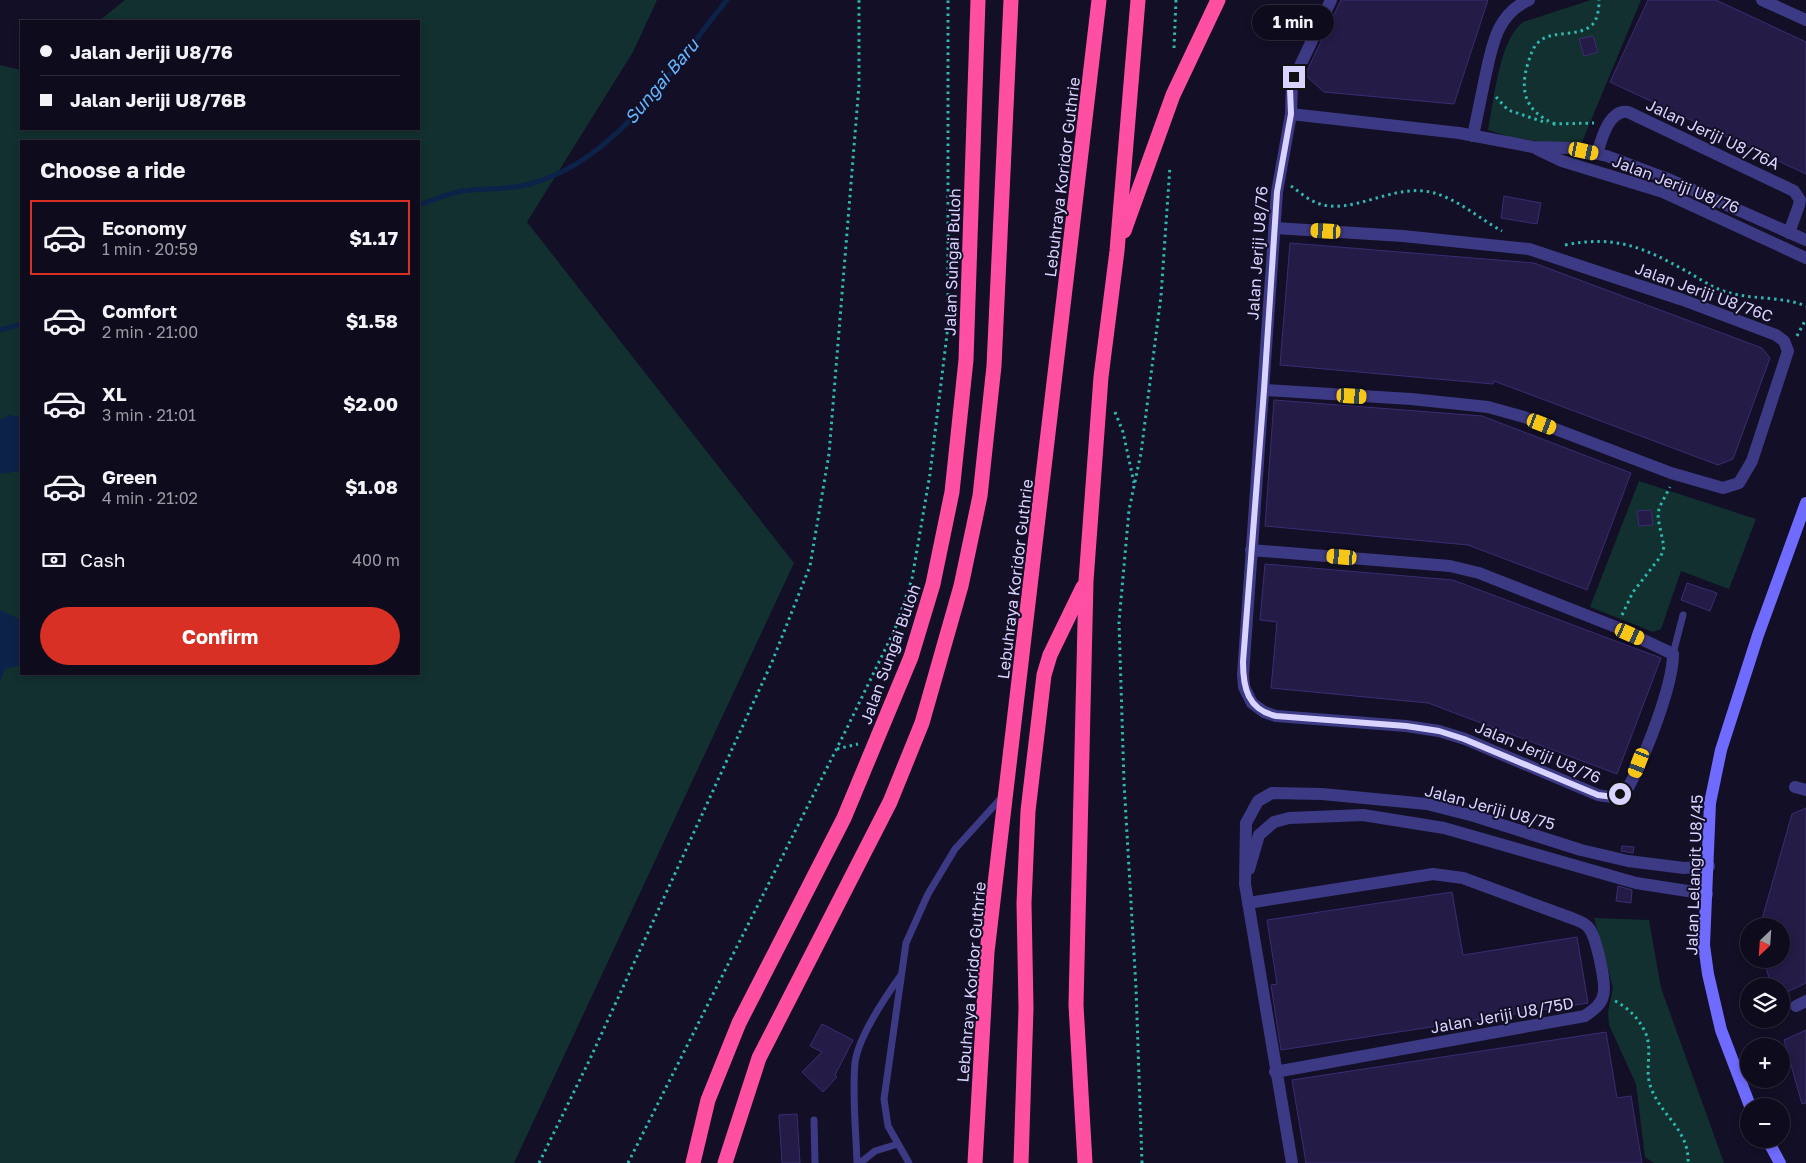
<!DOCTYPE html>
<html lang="en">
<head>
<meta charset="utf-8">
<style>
  :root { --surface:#0e0b1c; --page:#171425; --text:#f1f3f6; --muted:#9b9ba3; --line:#2e2b3b; --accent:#d93025 }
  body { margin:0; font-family:"Golos Text",sans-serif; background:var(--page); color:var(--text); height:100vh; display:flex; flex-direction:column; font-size:19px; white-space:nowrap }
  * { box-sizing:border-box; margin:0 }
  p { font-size:16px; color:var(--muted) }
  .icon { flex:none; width:28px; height:28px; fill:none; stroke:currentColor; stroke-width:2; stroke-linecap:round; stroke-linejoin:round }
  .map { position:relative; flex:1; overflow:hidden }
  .details { position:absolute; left:20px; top:140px; width:400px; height:535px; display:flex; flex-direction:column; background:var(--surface); border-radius:0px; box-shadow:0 2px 8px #0003,0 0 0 1px var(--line) }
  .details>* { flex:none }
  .banner { position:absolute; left:20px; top:20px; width:400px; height:110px; border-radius:0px; box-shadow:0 2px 8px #0003,0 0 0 1px var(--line); display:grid; align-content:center; height:110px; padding:0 20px; background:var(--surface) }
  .needle { width:32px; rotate:205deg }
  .tools { position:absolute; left:1740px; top:918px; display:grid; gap:10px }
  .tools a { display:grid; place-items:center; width:50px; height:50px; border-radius:50%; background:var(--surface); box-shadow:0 2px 8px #0003,0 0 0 1px var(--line); font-size:25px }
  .end { position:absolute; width:22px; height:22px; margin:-11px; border:6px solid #d9d4ff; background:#111; box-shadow:0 0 0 2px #111 }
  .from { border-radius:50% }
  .bubble { position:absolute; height:35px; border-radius:18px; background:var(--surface); box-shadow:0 2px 8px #0003,0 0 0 1px var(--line); font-size:16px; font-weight:700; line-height:35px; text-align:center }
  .car { position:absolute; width:15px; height:30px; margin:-15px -8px; border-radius:6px; box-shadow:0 0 4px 1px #0007; background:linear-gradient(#f5c518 24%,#345 0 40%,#f5c518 0 76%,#345 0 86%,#f5c518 0) }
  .banner b { display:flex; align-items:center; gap:18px; height:48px; font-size:19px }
  .banner b+b { border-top:1px solid var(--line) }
  .banner i { width:12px; height:12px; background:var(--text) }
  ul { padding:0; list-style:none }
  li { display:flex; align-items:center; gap:15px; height:75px; margin:0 10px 8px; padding:0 10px; border:2px solid transparent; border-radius:0px }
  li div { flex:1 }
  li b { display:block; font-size:19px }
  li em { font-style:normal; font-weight:700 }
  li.selected { border-color:var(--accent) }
  li>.icon { width:45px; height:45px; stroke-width:1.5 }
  h2 { padding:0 20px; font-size:22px; line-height:60px }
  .pay { display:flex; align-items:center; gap:12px; height:55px; padding:0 20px; font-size:19px }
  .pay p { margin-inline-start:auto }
  .button { display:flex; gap:10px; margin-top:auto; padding:10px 20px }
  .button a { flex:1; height:58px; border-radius:30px; background:var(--accent); color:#fff; font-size:20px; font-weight:700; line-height:58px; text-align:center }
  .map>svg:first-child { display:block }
  .green { fill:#12302f; fill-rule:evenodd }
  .water { fill:#0c2248 }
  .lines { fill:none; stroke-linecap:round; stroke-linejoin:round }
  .stream { stroke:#0c2248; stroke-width:5 }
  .building { fill:#241b47; stroke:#3b2d73 }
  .path { stroke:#2fb8b0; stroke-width:3; stroke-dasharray:2.5 4; stroke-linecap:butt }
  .lane { stroke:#3d3a85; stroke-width:7 }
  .street { stroke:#3d3a85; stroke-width:12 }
  .secondary { stroke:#6f6bff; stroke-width:12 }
  .highway { stroke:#ff4fa3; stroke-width:15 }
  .route { stroke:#d9d4ff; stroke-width:6 }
  .labels { text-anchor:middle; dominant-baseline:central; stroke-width:4; stroke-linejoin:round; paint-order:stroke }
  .street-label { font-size:16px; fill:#d9d4ff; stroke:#130f26 }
  .water-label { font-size:18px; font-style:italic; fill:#62b6ff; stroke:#130f26 }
</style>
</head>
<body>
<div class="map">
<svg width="1806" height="1163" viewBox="0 0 1806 1163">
  <rect width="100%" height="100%" fill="#130f26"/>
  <g class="green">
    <path d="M 125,0 L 657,0 L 633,52 L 527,222 L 794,563 L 514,1163 L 0,1163 L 0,65 L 21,70 L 21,129 L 419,129 L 419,21 L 99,21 ZM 21,141 L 419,141 L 419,674 L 21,674 Z"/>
    <path d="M 1591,0 L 1641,0 L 1580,147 L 1510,137 L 1488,130 C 1494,100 1499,40 1523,22 Z"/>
    <path d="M 1639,481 L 1756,519 L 1729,589 L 1681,571 L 1661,629 L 1653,632 L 1590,607 Z"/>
    <path d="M 1594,918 L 1649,920 L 1661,988 L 1724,1163 L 1654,1163 L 1645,1157 L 1636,1084 L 1609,1025 L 1608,1012 L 1613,988 Z"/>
  </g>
  <g class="water">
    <path d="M 9,415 L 21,417 L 21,471 L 0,474 L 0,420 Z"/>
    <path d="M 0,610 L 21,620 L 21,665 L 5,669 L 0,682 Z"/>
  </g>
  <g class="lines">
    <g class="stream">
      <path d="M 419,205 C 433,200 447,194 462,191 C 484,188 509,190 530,184 C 619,160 672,67 727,0"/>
      <path d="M 0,330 L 21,324"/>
    </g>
  </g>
  <g class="building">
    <path d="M 1341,0 L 1488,0 L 1454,104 L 1324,92 L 1305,75 Z"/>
    <path d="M 1648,0 L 1716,0 L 1806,42 L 1806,174 L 1610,82 Z"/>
    <path d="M 1593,36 L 1598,52 L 1584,56 L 1579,39 Z"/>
    <path d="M 1504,196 L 1541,203 L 1537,224 L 1501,218 Z"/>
    <path d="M 1290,243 L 1534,263 L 1762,348 L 1770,358 L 1733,459 L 1718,465 L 1494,381 L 1493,384 L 1280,365 Z"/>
    <path d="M 1274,400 L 1482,416 L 1631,473 L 1587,590 L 1468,545 L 1265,526 Z"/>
    <path d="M 1651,510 L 1653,525 L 1639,526 L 1637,511 Z"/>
    <path d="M 1265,564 L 1453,580 L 1661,658 L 1617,774 L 1428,703 L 1271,688 L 1277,622 L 1260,620 Z"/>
    <path d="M 1687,583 L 1717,593 L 1710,611 L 1681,600 Z"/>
    <path d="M 1806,808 L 1806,983 L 1781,995 L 1781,986 L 1771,986 L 1764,959 L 1781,959 L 1781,926 L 1760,926 L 1792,814 Z"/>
    <path d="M 1622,846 L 1634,847 L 1633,853 L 1621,851 Z"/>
    <path d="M 1618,886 L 1632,890 L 1631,903 L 1616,901 Z"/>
    <path d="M 1452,892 L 1463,955 L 1577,937 L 1588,1003 L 1281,1050 L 1271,985 L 1277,984 L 1267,920 Z"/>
    <path d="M 822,1024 L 853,1040 L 835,1075 L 837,1077 L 823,1092 L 802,1072 L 822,1052 L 810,1046 Z"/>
    <path d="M 1806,1030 L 1806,1103 L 1802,1104 L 1784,1040 Z"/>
    <path d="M 1606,1032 L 1617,1098 L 1631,1096 L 1642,1163 L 1306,1163 L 1292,1080 Z"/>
    <path d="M 797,1114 L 800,1163 L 782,1163 L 779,1115 Z"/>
  </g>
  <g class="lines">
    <g class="path">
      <path d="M 1174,48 L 1176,0"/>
      <path d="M 1496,97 L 1508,110 L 1547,123"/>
      <path d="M 1553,124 L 1594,123"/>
      <path d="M 1555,124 C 1526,112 1519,92 1528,63 C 1531,54 1533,46 1541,40 C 1556,30 1579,37 1592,25 C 1598,19 1599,8 1599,0"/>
      <path d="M 1291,186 C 1300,192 1309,201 1320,204 C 1351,214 1389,187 1424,191 C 1452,194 1478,218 1502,231"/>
      <path d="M 1565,245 C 1615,235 1643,247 1686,271 C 1699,278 1712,288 1727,292 C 1752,300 1781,296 1806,306"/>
      <path d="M 1797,336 L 1806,319"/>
      <path d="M 1115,412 L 1123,432 L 1134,483"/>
      <path d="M 1622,615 L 1633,592 L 1661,556 L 1664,547 L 1658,518 L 1659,508 L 1670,487"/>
      <path d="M 837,749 L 858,744"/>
      <path d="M 1615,1001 C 1629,1008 1640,1020 1646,1034 C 1652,1049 1646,1066 1649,1081 C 1656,1113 1690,1128 1688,1163"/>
      <path d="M 539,1163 L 590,1059 L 772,662 L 810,566 L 829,454 L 859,85 L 859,0"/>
      <path d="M 628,1163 L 845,732 L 895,629 L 912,579 L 930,474 L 948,326 L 948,0"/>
      <path d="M 1142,1163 L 1136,988 L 1124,782 L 1119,622 L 1129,510 L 1141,453 L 1161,296 L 1170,166"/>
    </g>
    <g class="lane">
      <path d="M 1673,654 L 1683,615"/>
      <path d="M 814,1120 L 815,1163"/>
      <path d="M 857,1163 C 856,1130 852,1096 855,1063 C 858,1038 886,996 901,975"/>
      <path d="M 860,1163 L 875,1151 L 898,1144"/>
      <path d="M 909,1163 L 888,1126 L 884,1099 L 906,943 L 928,894 L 955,849 L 1003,796"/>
    </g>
    <g class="street">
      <path d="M 1762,0 L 1806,20"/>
      <path d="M 1291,114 L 1459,133 L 1533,147 L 1570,148 L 1607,156 L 1668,179 L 1806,240"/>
      <path d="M 1473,136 C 1477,116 1481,97 1485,78 C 1492,47 1496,14 1529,0"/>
      <path d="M 1537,149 L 1562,161 L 1663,192 L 1806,258"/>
      <path d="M 1597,154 C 1601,140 1609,109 1628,112 L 1794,191 L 1800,200 L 1799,205 L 1789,233"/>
      <path d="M 1265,390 L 1411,399 L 1488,407 L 1524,417 L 1671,473 L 1723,488 L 1739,483 L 1752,461 L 1788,351 L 1784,341 L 1776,335 L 1683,300 L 1529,249 L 1403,236 L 1275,228"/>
      <path d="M 1251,550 L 1450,566 L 1479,573 L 1616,627 L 1673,654 C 1673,686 1645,756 1629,786 C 1621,797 1611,798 1598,795 L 1465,739 L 1439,731 L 1406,726 L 1276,716 L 1264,712 L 1252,703 L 1244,687 L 1243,675 L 1277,192 L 1291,114 L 1292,83 L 1331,0"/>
      <path d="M 1795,787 L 1806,790"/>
      <path d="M 1249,869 L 1259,835 L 1274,822 L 1289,818 L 1363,815 L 1444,828 L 1636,883 L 1707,894"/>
      <path d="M 1248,903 L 1433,874 L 1463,878 L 1574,919 C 1578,921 1585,923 1588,927 C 1596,935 1607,985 1603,996 C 1601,1005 1593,1010 1585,1016 L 1275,1072"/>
      <path d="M 1796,1006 L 1806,1001"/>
      <path d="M 1292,1163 L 1245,884 L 1246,823 L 1258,801 L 1272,793 L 1322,794 L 1427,804 L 1474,816 L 1581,850 L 1628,861 L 1684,868 L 1709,866"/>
    </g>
    <g class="secondary">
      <path d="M 1750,1106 L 1721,1030 L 1708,974 L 1704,945 L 1710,803 L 1721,750 L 1758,635 L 1806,503"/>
      <path d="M 1767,1139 L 1780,1163"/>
    </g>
    <g class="highway">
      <path d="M 1124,231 L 1173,95 L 1218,0"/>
      <path d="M 693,1163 L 708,1100 L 739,1023 L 844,818 L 911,657 L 933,584 L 952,492 L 966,360 L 978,0"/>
      <path d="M 725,1163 L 759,1058 L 890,802 L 922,723 L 961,586 L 980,496 L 994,366 L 1011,0"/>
      <path d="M 975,1163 L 987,952 L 1099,0"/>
      <path d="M 1021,1163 L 1026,1008 L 1024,903 L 1028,811 L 1044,675 L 1050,655 L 1083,587"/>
      <path d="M 1085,1163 L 1076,1005 L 1086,581 L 1101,377 L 1117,251 L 1138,0"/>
    </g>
  </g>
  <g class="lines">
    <path class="route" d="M 1294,77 L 1290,88 L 1291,114 L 1277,192 L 1264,390 L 1243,662 C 1243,688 1248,710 1276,716 L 1406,726 L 1439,731 L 1464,739 L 1598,795 L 1614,797 L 1620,794"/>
  </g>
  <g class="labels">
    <g class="street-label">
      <text transform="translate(1713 134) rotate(25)">Jalan Jeriji U8/76A</text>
      <text transform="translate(1062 177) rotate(-83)">Lebuhraya Koridor Guthrie</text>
      <text transform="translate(1676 184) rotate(21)">Jalan Jeriji U8/76</text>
      <text transform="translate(1257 253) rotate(-86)">Jalan Jeriji U8/76</text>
      <text transform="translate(952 262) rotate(-88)">Jalan Sungai Buloh</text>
      <text transform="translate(1704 292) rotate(20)">Jalan Jeriji U8/76C</text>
      <text transform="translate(1015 579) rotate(-83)">Lebuhraya Koridor Guthrie</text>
      <text transform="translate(890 654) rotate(-70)">Jalan Sungai Buloh</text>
      <text transform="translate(1538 752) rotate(23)">Jalan Jeriji U8/76</text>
      <text transform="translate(1490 807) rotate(15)">Jalan Jeriji U8/75</text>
      <text transform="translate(1694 875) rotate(-88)">Jalan Lelangit U8/45</text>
      <text transform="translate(971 982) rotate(-85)">Lebuhraya Koridor Guthrie</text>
      <text transform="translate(1502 1015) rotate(-10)">Jalan Jeriji U8/75D</text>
    </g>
    <g class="water-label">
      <text transform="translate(661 81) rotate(-50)">Sungai Baru</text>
    </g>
  </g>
</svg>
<div class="tools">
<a><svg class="needle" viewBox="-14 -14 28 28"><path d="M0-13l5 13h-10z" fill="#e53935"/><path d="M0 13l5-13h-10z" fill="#9b9ba3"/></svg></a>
<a><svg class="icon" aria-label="layers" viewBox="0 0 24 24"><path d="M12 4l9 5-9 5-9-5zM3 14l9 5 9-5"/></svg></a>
<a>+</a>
<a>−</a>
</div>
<i class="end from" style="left:1620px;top:794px"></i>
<i class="end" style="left:1294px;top:77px"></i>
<div class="bubble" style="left:1252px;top:5px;width:82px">1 min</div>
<i class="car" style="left:1584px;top:151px;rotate:102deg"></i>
<i class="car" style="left:1326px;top:231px;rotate:273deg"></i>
<i class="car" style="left:1352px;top:396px;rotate:93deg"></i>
<i class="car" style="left:1542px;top:424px;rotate:111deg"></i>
<i class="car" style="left:1342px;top:557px;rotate:275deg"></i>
<i class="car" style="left:1630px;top:634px;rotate:114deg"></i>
<i class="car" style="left:1639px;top:763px;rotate:201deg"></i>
<div class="banner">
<b><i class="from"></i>Jalan Jeriji U8/76</b>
<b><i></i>Jalan Jeriji U8/76B</b>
</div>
<section class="details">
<h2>Choose a ride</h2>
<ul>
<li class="selected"><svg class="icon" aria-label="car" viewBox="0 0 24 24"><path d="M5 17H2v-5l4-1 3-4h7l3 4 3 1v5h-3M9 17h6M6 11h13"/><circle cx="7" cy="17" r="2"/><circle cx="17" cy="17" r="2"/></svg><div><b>Economy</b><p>1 min · 20:59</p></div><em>$1.17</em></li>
<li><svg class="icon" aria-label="car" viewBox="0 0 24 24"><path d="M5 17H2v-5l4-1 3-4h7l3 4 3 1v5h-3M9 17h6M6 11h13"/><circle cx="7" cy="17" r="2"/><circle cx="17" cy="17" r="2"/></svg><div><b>Comfort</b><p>2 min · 21:00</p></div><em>$1.58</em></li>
<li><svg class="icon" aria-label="car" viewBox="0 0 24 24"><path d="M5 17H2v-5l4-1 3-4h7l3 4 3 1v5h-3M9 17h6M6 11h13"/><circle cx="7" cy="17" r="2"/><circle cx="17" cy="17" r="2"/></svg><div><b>XL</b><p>3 min · 21:01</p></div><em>$2.00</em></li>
<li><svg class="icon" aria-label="car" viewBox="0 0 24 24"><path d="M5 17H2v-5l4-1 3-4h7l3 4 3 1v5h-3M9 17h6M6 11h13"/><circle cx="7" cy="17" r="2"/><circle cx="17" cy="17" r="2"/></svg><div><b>Green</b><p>4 min · 21:02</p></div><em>$1.08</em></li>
</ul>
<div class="pay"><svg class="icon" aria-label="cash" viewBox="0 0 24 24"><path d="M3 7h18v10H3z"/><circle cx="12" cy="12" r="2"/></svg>Cash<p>400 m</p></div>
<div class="button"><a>Confirm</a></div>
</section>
</div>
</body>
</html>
